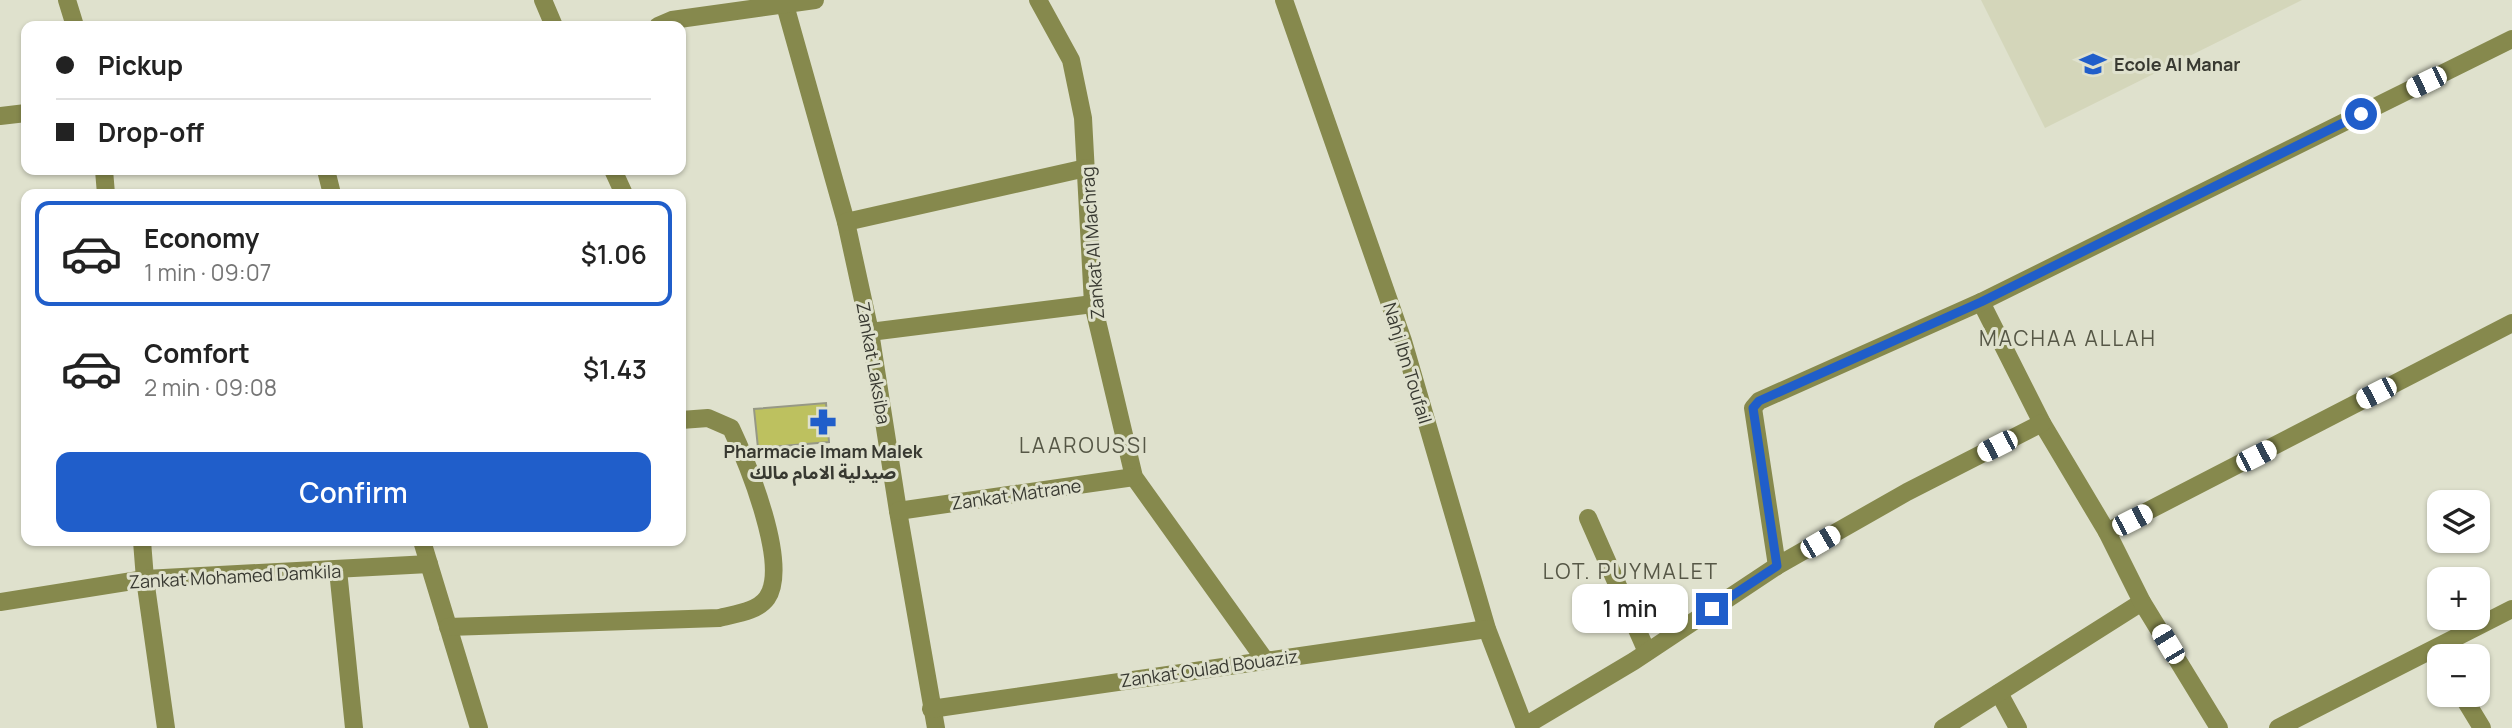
<!DOCTYPE html>
<html lang="en">
<head>
<meta charset="utf-8">
<style>
  :root { --surface:#fff; --page:#f2f2f2; --text:#222; --muted:#767676; --line:#e0e0e0; --accent:#205eca }
  body { margin:0; font-family:Manrope,"Noto Sans Arabic",sans-serif; background:var(--page); color:var(--text); height:100vh; display:flex; flex-direction:column; font-size:26px; white-space:nowrap }
  * { box-sizing:border-box; margin:0 }
  p { font-size:23px; color:var(--muted) }
  .icon { flex:none; width:38px; height:38px; fill:none; stroke:currentColor; stroke-width:2; stroke-linecap:round; stroke-linejoin:round }
  .map { position:relative; flex:1; overflow:hidden }
  .details { position:absolute; left:21px; top:189px; width:665px; height:357px; display:flex; flex-direction:column; background:var(--surface); border-radius:14px; box-shadow:0 2px 5px #0004 }
  .details>* { flex:none }
  .guide { position:absolute; left:21px; top:21px; width:665px; height:154px; border-radius:14px; box-shadow:0 2px 5px #0004; display:grid; align-content:center; height:154px; padding:0 35px; background:var(--surface) }
  .buttons { position:absolute; left:2427px; top:490px; display:grid; gap:14px }
  .buttons a { display:grid; place-items:center; width:63px; height:63px; border-radius:14px; background:var(--surface); box-shadow:0 2px 5px #0004; font-size:35px }
  .end { position:absolute; width:32px; height:32px; margin:-16px; border:9px solid #205eca; background:#fff; box-shadow:0 0 0 4px #fff }
  .from { border-radius:50% }
  .bubble { position:absolute; height:49px; border-radius:14px; background:var(--surface); box-shadow:0 2px 5px #0004; font-size:23px; font-weight:600; line-height:49px; text-align:center }
  .car { position:absolute; width:21px; height:42px; margin:-21px -10px; border-radius:9px; box-shadow:0 0 5px 2px #0007; background:linear-gradient(#fff 24%,#345 0 40%,#fff 0 76%,#345 0 86%,#fff 0) }
  .guide b { display:flex; align-items:center; gap:24px; height:66px; font-size:26px }
  .guide b+b { border-top:2px solid var(--line) }
  .guide i { width:18px; height:18px; background:var(--text) }
  ul { padding:12px 0 0; list-style:none }
  li { display:flex; align-items:center; gap:21px; height:105px; margin:0 14px 10px; padding:0 21px; border:4px solid transparent; border-radius:14px }
  li div { flex:1 }
  li b { display:block; font-size:26px }
  li em { font-style:normal; font-weight:600 }
  li.current { border-color:var(--accent) }
  li>.icon { width:63px; height:63px; stroke-width:1.5 }
  .cta { display:flex; gap:14px; margin-top:auto; padding:14px 35px }
  .cta a { flex:1; height:80px; border-radius:14px; background:var(--accent); color:#fff; font-size:28px; font-weight:600; line-height:80px; text-align:center }
  .map>svg:first-child { display:block }
  .built { fill:#d4d6ba }
  .building { fill:#bdc15f; stroke:#969885; stroke-width:2 }
  .lines { fill:none; stroke-linecap:round; stroke-linejoin:round }
  .minor { stroke:#86894d; stroke-width:18 }
  .route { stroke:#205eca; stroke-width:9 }
  .labels { text-anchor:middle; dominant-baseline:central; stroke-width:6; stroke-linejoin:round; paint-order:stroke }
  .poi-label { font-size:18px; font-weight:bold; fill:#383931; stroke:#dfe1cd; text-anchor:start }
  .street-label { font-size:18px; fill:#383931; stroke:#dfe1cd }
  .quarter-label { font-size:21px; letter-spacing:2px; fill:#565746; stroke:#dfe1cd }
</style>
</head>
<body>
<div class="map">
<svg width="2512" height="728" viewBox="0 0 2512 728">
  <rect width="100%" height="100%" fill="#dfe1cd"/>
  <path class="built" d="M 1981,0 L 2302,0 L 2045,128 Z"/>
  <path class="building" d="M 826,403 L 829,442 L 758,448 L 754,409 Z"/>
  <g class="lines">
    <g class="minor">
      <path d="M 67,0 L 75,26"/>
      <path d="M 543,0 L 554,26"/>
      <path d="M 1038,0 L 1071,60 L 1083,118 L 1093,304 L 1134,477 L 1265,660"/>
      <path d="M 1284,0 L 1403,341 L 1487,629 L 1525,728"/>
      <path d="M 785,5 L 846,222 L 870,332 L 898,511 L 936,728"/>
      <path d="M 658,26 L 672,20 L 815,0"/>
      <path d="M 0,116 L 26,113"/>
      <path d="M 104,170 L 106,194"/>
      <path d="M 326,170 L 332,194"/>
      <path d="M 613,170 L 624,194"/>
      <path d="M 846,222 L 1086,168"/>
      <path d="M 1981,302 L 2042,423 L 2107,532"/>
      <path d="M 870,332 L 1093,304"/>
      <path d="M 898,511 L 1134,477"/>
      <path d="M 1588,518 L 1647,652"/>
      <path d="M 142,541 L 145,579 L 166,728"/>
      <path d="M 422,541 L 479,728"/>
      <path d="M 1777,566 L 1753,408 L 1759,401 L 1981,302 L 2512,39"/>
      <path d="M 338,570 L 354,728"/>
      <path d="M 0,602 L 145,579 L 429,564"/>
      <path d="M 448,627 L 719,618 C 734,614 757,612 767,598 C 790,565 747,462 731,428 L 708,418 L 681,420"/>
      <path d="M 1999,693 L 2018,728"/>
      <path d="M 2462,695 L 2482,728"/>
      <path d="M 931,709 L 1487,629"/>
      <path d="M 1525,726 L 1634,661 L 1777,566 L 1907,492 L 2042,423"/>
      <path d="M 1943,728 L 2142,602"/>
      <path d="M 2219,728 L 2142,602 L 2107,532 L 2512,323"/>
      <path d="M 2278,728 L 2512,609"/>
    </g>
  </g>
  <g class="lines">
    <path class="route" d="M 1712,609 L 1777,566 L 1753,408 L 1759,401 L 1981,302 L 2361,114"/>
  </g>
  <defs>
    <g id="school-bare" transform="scale(2.1)"><path d="M0-5L7-2L0 1L-7-2ZM-4 1L0 2.5L4 1V4Q0 6-4 4Z" fill="#205eca" stroke="#dfe1cd" stroke-width="2.5" paint-order="stroke"/></g>
    <g id="pharmacy-bare" transform="scale(2.1)"><path d="M-2-6h4v4h4v4h-4v4h-4v-4h-4v-4h4Z" fill="#205eca" stroke="#dfe1cd" stroke-width="2.5" paint-order="stroke"/></g>
  </defs>
  <g fill-rule="evenodd">
    <use href="#school-bare" x="2093" y="64"/>
    <use href="#pharmacy-bare" x="823" y="422"/>
  </g>
  <g class="labels">
    <g class="poi-label">
      <text x="2114" y="64">Ecole Al Manar</text>
      <text x="823" y="451" text-anchor="middle">Pharmacie Imam Malek<tspan x="823" dy="21">صيدلية الامام مالك</tspan></text>
    </g>
    <g class="street-label">
      <text transform="translate(1092 243) rotate(-94)">Zankat Al Machrag</text>
      <text transform="translate(874 363) rotate(80)">Zankat Laksiba</text>
      <text transform="translate(1408 363) rotate(73)">Nahj Ibn Toufail</text>
      <text transform="translate(1016 494) rotate(-8)">Zankat Matrane</text>
      <text transform="translate(235 576) rotate(-3)">Zankat Mohamed Damkila</text>
      <text transform="translate(1209 668) rotate(-8)">Zankat Oulad Bouaziz</text>
    </g>
    <g class="quarter-label">
      <text x="2068" y="338">MACHAA ALLAH</text>
      <text x="1084" y="445">LAAROUSSI</text>
      <text x="1631" y="571">LOT. PUYMALET</text>
    </g>
  </g>
</svg>
<div class="buttons">
<a><svg class="icon" aria-label="layers" viewBox="0 0 24 24"><path d="M12 4l9 5-9 5-9-5zM3 14l9 5 9-5"/></svg></a>
<a>+</a>
<a>−</a>
</div>
<i class="end from" style="left:2361px;top:114px"></i>
<i class="end" style="left:1712px;top:609px"></i>
<div class="bubble" style="left:1572px;top:584px;width:116px">1 min</div>
<i class="car" style="left:2426px;top:82px;rotate:244deg"></i>
<i class="car" style="left:2376px;top:393px;rotate:243deg"></i>
<i class="car" style="left:1997px;top:446px;rotate:243deg"></i>
<i class="car" style="left:2256px;top:456px;rotate:63deg"></i>
<i class="car" style="left:2132px;top:520px;rotate:63deg"></i>
<i class="car" style="left:1820px;top:542px;rotate:60deg"></i>
<i class="car" style="left:2168px;top:644px;rotate:329deg"></i>
<div class="guide">
<b><i class="from"></i>Pickup</b>
<b><i></i>Drop-off</b>
</div>
<section class="details">
<ul>
<li class="current"><svg class="icon" aria-label="car" viewBox="0 0 24 24"><path d="M5 17H2v-5l4-1 3-4h7l3 4 3 1v5h-3M9 17h6M6 11h13"/><circle cx="7" cy="17" r="2"/><circle cx="17" cy="17" r="2"/></svg><div><b>Economy</b><p>1 min · 09:07</p></div><em>$1.06</em></li>
<li><svg class="icon" aria-label="car" viewBox="0 0 24 24"><path d="M5 17H2v-5l4-1 3-4h7l3 4 3 1v5h-3M9 17h6M6 11h13"/><circle cx="7" cy="17" r="2"/><circle cx="17" cy="17" r="2"/></svg><div><b>Comfort</b><p>2 min · 09:08</p></div><em>$1.43</em></li>
</ul>
<div class="cta"><a>Confirm</a></div>
</section>
</div>
</body>
</html>
